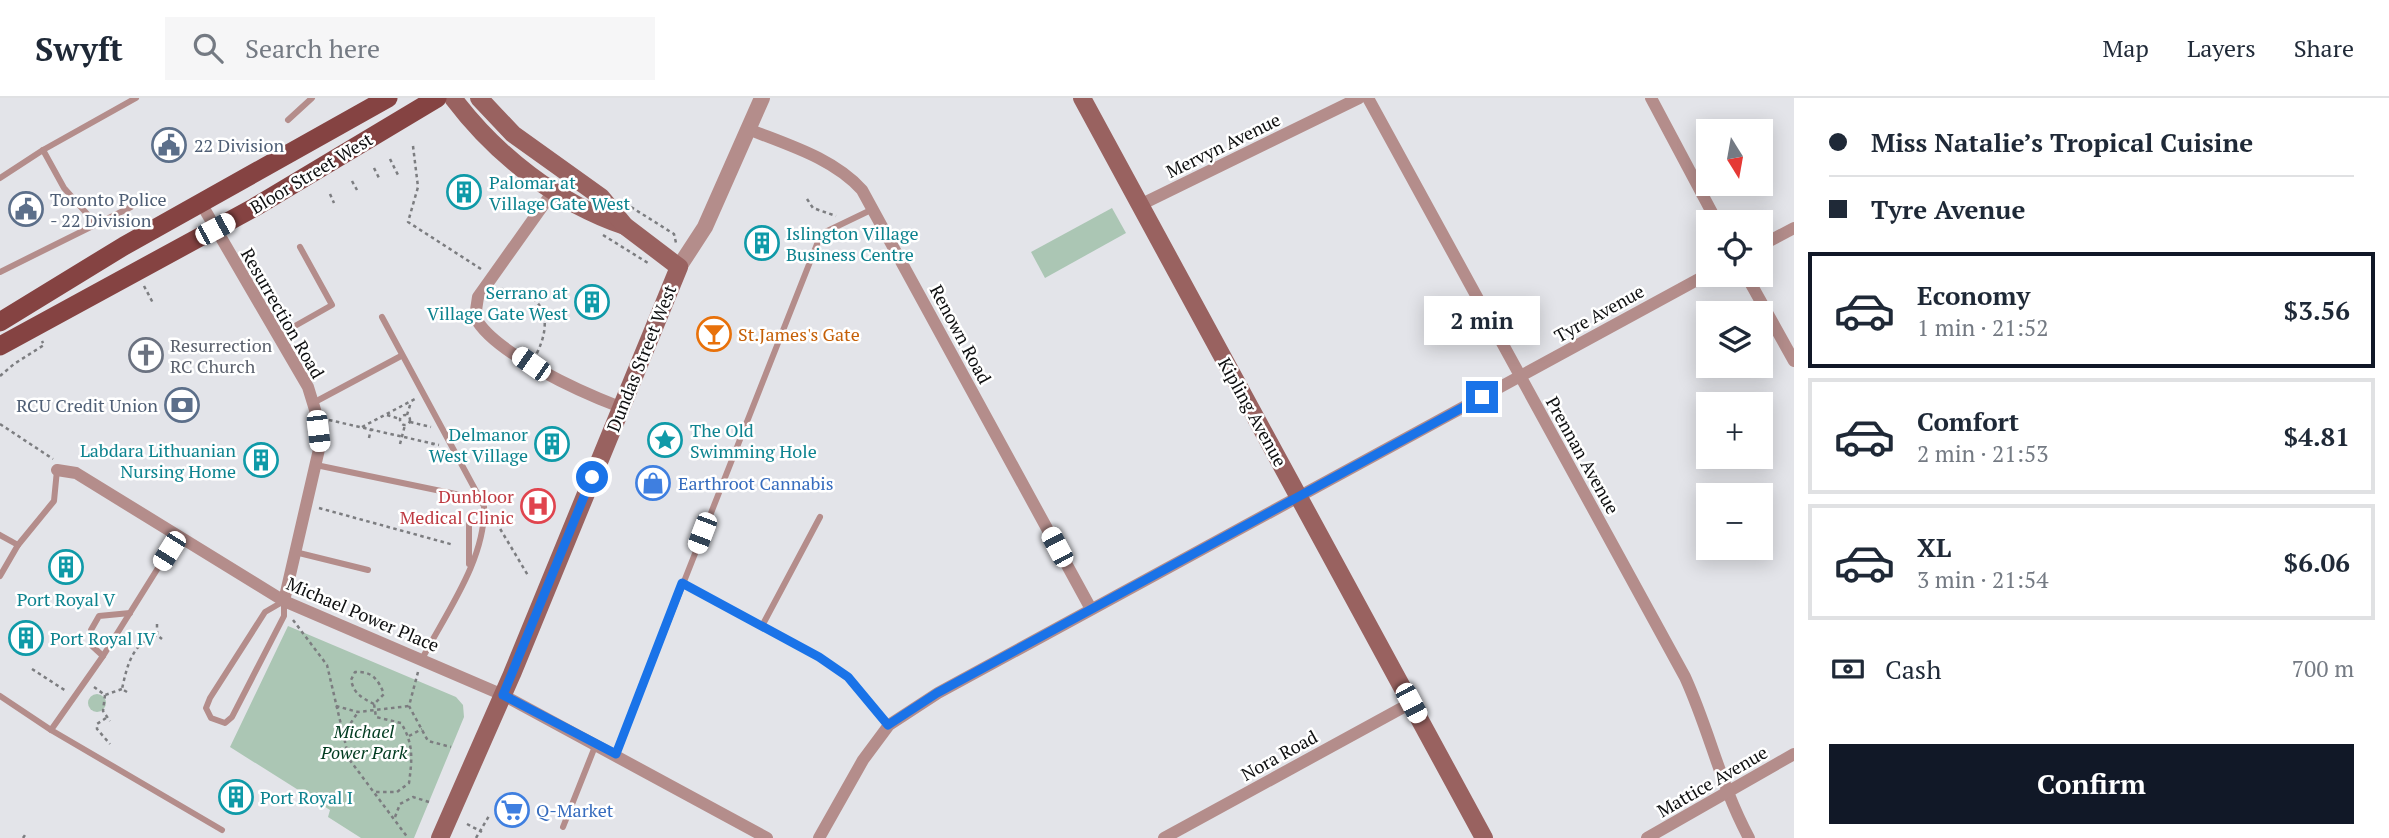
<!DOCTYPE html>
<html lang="en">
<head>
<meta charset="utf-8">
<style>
  :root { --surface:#fff; --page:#f6f6f7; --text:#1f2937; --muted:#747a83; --line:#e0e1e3; --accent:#111827 }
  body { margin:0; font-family:"PT Serif",serif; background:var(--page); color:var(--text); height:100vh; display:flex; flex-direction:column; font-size:26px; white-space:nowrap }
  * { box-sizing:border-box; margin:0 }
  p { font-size:23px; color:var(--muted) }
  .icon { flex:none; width:38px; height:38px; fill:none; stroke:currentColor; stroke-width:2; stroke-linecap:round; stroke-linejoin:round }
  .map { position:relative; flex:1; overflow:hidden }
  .side { display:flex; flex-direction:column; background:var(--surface); width:595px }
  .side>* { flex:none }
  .hud { display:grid; align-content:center; height:154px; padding:0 35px; background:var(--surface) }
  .needle { width:46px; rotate:169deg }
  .buttons { position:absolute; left:1696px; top:21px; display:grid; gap:14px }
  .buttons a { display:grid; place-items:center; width:77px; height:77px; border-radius:0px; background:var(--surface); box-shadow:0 4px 18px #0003; font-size:35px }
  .end { position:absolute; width:32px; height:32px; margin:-16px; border:9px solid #1a73e8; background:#fff; box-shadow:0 0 0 4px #fff }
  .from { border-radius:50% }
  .bubble { position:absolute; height:49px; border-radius:0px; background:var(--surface); box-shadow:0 4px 18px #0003; font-size:23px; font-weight:700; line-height:49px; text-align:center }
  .car { position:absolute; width:21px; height:42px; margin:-21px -10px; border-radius:9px; box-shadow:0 0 5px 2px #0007; background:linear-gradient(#fff 24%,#345 0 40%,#fff 0 76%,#345 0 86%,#fff 0) }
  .hud b { display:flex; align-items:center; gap:24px; height:66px; font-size:26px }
  .hud b+b { border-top:2px solid var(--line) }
  .hud i { width:18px; height:18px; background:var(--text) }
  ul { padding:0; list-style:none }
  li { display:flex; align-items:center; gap:21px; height:116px; margin:0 14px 10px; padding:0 21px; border:4px solid var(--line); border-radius:0px }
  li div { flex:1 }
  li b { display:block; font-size:26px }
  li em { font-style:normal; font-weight:700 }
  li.on { border-color:var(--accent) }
  li>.icon { width:63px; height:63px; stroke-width:1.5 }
  .pay { display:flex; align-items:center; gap:18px; height:77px; padding:0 35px; font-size:26px }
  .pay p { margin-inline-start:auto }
  .action { display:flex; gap:14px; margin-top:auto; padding:14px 35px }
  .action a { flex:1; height:80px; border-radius:0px; background:var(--accent); color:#fff; font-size:28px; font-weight:700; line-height:80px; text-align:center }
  header { display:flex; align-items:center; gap:42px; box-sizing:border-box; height:98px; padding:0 35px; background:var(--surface); border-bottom:2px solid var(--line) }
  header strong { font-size:33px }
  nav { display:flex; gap:38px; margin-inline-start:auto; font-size:24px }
  .search { width:490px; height:63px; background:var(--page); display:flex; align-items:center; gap:18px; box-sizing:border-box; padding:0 24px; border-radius:0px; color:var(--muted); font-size:26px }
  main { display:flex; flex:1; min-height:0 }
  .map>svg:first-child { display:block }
  .green { fill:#abc6b4 }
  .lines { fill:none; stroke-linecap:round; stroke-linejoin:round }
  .path { stroke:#7c7d80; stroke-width:2.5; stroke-dasharray:3.5 3.5; stroke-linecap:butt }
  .service { stroke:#b48d8b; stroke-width:6 }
  .minor { stroke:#b48d8b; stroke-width:12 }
  .tertiary { stroke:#b48d8b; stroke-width:16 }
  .secondary { stroke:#996260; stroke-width:18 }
  .primary { stroke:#854342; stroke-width:19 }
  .route { stroke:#1a73e8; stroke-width:9 }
  .labels { text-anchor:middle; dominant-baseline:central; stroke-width:5; stroke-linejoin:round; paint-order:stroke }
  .service-label { font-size:18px; fill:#4e5e75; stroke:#fff; text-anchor:start }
  .street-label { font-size:18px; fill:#0e0f10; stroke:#fff }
  .culture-label { font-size:18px; fill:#0d838f; stroke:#fff; text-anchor:start }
  .food-label { font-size:18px; fill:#c56008; stroke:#fff; text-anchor:start }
  .worship-label { font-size:18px; fill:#5b616d; stroke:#fff; text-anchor:start }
  .shop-label { font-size:18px; fill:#366cbe; stroke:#fff; text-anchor:start }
  .health-label { font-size:18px; fill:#be3a42; stroke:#fff; text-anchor:end }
  .park-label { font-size:18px; font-style:italic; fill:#003b20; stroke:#fff }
</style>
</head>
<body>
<header>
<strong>Swyft</strong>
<div class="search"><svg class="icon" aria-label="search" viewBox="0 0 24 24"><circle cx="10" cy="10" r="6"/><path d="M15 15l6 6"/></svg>Search here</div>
<nav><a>Map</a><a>Layers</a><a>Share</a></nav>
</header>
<main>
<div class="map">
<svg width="1794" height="740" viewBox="0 0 1794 740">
  <rect width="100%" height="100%" fill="#e3e4e9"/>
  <g class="green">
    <path d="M 1112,110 L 1126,135 L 1045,180 L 1031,154 Z"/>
    <path d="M 288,528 L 456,599 L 463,607 L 464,619 L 414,740 L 361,740 L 328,719 L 330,712 L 230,649 Z"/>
    <circle cx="97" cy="605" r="9"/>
  </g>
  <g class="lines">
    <g class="path">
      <path d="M 413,48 L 418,89 L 408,124 L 481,171"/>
      <path d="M 390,61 L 399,79"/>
      <path d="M 374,70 L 379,80"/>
      <path d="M 352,83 L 357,92"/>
      <path d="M 330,96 L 334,105"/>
      <path d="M 807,101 L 813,110 L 836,118"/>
      <path d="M 631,109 L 674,136 L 676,145"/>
      <path d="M 603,137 L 648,165"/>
      <path d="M 144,188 L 153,205"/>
      <path d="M 500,191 C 543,192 555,220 536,257"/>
      <path d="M 0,278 L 14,266 L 44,247 L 42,243"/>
      <circle cx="405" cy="322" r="5"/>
      <path d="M 387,317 L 400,321"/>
      <path d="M 407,317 L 411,304"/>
      <path d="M 329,322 L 439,347"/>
      <path d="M 410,324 L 431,329"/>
      <path d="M 0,326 L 53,361"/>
      <path d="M 362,329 L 415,301"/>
      <path d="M 369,340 L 371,331"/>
      <path d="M 400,346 L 405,327"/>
      <path d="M 431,354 L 433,345"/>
      <path d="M 319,410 L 454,447"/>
      <path d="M 493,419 L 529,479"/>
      <path d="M 293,522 L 327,567 L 349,661 L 408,740"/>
      <path d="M 157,526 L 157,537"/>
      <path d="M 32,571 L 66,593"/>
      <path d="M 418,574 L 409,608 L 428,643 L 451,649"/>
      <path d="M 94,589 L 105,597 L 122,591"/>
      <path d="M 127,594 L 122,591 C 127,568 132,545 157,537 L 162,541"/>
      <path d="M 105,597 L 103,613 L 110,623"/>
      <path d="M 374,606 C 362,600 354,596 351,582 L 355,574 C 372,573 378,581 384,596 L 374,606 L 376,619 L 401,625 C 414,646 412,662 409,685 L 397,694 L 376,694"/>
      <path d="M 336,608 L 358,614 L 409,608"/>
      <path d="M 106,620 L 97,626 L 97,631 L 110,646"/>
      <path d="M 343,637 L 358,614"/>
      <path d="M 409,638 L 422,631"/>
      <path d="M 395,719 L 400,706 L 413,699 L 429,704"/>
      <path d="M 467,726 L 482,734"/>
      <path d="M 23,740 L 25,737"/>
      <path d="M 476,740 L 489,718"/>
    </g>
    <g class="service">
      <path d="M 288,22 L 312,0"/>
      <path d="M 43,52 L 64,90 L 96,126"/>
      <path d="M 0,80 L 43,52 L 136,0"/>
      <path d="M 0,174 L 131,109"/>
      <path d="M 382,219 L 484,408 C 486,461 446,515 422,561"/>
      <path d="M 279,237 L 332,207 L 300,149"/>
      <path d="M 313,305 L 401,258"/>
      <path d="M 316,367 L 465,398"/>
      <path d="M 469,422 L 469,466"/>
      <path d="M 0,437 L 18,447"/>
      <path d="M 178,438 L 103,558 L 51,632 L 222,732"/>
      <path d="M 295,454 L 368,472"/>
      <path d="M 0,478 L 18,447 L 54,403 L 57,372"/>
      <path d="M 682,485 L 819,559 L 848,579 L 889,627"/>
      <path d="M 284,503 L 284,518 L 232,619 L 225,625 L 211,620 L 206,610 L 210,600 L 265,514 Z"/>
      <path d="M 762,528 L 820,419"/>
      <path d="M 103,558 L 91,547 L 91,532 L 99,518 L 130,515"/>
      <path d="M 0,598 L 51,632"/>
      <path d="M 616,656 L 821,136 L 873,111"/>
      <path d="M 563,729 L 596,646"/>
    </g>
    <g class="minor">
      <path d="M 1368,0 L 1685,579 C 1710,634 1720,686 1749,740"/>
      <path d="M 1651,0 L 1717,124"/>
      <path d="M 748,31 C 788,47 833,60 862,92 L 1091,511"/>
      <path d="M 554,92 L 478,199 L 475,219 C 493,255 583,295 620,309"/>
      <path d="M 202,107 L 308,289 L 316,315 L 320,347 L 284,503"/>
      <path d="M 1140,107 L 1359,0"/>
      <path d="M 1760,148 L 1794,130"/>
      <path d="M 1746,177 L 1794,263"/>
      <path d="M 57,372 L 76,375 L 284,503 L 503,597 L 767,740"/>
      <path d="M 819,740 L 863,662 L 889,627 L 938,595 L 1708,176"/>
      <path d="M 1164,740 L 1411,605"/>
      <path d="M 1647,740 L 1794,656"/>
    </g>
    <path class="tertiary" d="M 679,169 L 705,129 L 762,0"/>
    <g class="secondary">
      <path d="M 453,0 C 496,57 557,105 625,128"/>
      <path d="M 1082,0 L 1484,740"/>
      <path d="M 440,740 L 512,576 L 679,169 L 625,128 L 601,99 L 513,36 L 479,0"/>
    </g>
    <g class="primary">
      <path d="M 0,224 L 124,148 L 388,0"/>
      <path d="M 0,248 L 255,109 L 437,0"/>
    </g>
  </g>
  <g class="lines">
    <path class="route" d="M 592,379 L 503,597 L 616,656 L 682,485 L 819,559 L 848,579 L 888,627 L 937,595 L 1482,299"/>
  </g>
  <defs>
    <g id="civic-ring" transform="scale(1.75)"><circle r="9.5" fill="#fff" stroke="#5c6f8a" stroke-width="1.5"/><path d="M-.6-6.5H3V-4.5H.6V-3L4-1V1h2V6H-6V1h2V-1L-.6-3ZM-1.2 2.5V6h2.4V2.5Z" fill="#5c6f8a"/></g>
    <g id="building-ring" transform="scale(1.75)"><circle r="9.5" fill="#fff" stroke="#0f9aa8" stroke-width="1.5"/><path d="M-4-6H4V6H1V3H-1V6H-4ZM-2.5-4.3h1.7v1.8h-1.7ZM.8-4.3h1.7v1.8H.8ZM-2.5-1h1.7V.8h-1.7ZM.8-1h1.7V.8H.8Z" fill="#0f9aa8"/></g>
    <g id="bar-ring" transform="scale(1.75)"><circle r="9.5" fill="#fff" stroke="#e8710a" stroke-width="1.5"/><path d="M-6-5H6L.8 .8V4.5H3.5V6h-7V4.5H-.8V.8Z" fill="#e8710a"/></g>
    <g id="church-ring" transform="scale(1.75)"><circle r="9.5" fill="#fff" stroke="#6b7280" stroke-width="1.5"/><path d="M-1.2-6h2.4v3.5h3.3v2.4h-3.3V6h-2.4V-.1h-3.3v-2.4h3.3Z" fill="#6b7280"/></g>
    <g id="bank-ring" transform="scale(1.75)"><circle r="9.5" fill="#fff" stroke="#5c6f8a" stroke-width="1.5"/><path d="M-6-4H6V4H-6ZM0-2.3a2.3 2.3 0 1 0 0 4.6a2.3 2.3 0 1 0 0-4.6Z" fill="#5c6f8a"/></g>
    <g id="sight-ring" transform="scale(1.75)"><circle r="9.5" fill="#fff" stroke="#0f9aa8" stroke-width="1.5"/><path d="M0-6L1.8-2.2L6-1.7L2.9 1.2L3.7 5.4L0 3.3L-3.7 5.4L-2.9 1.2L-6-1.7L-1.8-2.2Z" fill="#0f9aa8"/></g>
    <g id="shop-ring" transform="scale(1.75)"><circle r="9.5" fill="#fff" stroke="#3f7fe0" stroke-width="1.5"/><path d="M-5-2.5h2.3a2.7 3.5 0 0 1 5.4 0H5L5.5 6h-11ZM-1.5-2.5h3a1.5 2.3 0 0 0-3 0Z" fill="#3f7fe0"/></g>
    <g id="hospital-ring" transform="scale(1.75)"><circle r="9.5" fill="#fff" stroke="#e0444e" stroke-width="1.5"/><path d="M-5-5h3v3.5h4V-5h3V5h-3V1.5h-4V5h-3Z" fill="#e0444e"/></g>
    <g id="supermarket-ring" transform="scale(1.75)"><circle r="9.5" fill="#fff" stroke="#3f7fe0" stroke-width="1.5"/><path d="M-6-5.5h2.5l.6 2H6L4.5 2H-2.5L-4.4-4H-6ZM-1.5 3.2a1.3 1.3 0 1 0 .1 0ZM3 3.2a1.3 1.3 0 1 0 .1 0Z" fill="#3f7fe0"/></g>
  </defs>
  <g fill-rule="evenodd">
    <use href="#civic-ring" x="169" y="47"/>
    <use href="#building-ring" x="464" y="94"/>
    <use href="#civic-ring" x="26" y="111"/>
    <use href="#building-ring" x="762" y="145"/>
    <use href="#building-ring" x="592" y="204"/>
    <use href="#bar-ring" x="714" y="236"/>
    <use href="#church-ring" x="146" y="257"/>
    <use href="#bank-ring" x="182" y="307"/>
    <use href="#sight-ring" x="665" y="342"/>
    <use href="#building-ring" x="552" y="346"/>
    <use href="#building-ring" x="261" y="362"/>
    <use href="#shop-ring" x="653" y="385"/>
    <use href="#hospital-ring" x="538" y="408"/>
    <use href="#building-ring" x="66" y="469"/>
    <use href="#building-ring" x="26" y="540"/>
    <use href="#building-ring" x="236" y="699"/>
    <use href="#supermarket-ring" x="512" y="712"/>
  </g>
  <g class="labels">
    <g class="service-label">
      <text x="194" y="47">22 Division</text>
      <text x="50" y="101">Toronto Police<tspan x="50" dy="21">- 22 Division</tspan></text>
      <text x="158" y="307" text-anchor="end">RCU Credit Union</text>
    </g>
    <g class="street-label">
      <text transform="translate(1223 47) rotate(-26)">Mervyn Avenue</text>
      <text transform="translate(311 75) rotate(-31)">Bloor Street West</text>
      <text transform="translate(283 215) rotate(60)">Resurrection Road</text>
      <text transform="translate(1599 215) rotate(-29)">Tyre Avenue</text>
      <text transform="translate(961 236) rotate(62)">Renown Road</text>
      <text transform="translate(641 260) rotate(-68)">Dundas Street West</text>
      <text transform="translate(1253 314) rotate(61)">Kipling Avenue</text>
      <text transform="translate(1583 357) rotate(61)">Prennan Avenue</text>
      <text transform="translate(363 516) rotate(23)">Michael Power Place</text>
      <text transform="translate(1279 657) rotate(-29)">Nora Road</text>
      <text transform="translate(1712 683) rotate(-30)">Mattice Avenue</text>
    </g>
    <g class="culture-label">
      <text x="489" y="84">Palomar at<tspan x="489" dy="21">Village Gate West</tspan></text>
      <text x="786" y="135">Islington Village<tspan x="786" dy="21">Business Centre</tspan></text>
      <text x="568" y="194" text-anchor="end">Serrano at<tspan x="568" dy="21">Village Gate West</tspan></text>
      <text x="690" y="332">The Old<tspan x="690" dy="21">Swimming Hole</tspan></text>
      <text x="528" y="336" text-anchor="end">Delmanor<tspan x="528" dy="21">West Village</tspan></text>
      <text x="236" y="352" text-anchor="end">Labdara Lithuanian<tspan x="236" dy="21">Nursing Home</tspan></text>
      <text x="66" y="501" text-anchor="middle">Port Royal V</text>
      <text x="50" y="540">Port Royal IV</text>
      <text x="260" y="699">Port Royal I</text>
    </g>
    <g class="food-label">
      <text x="738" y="236">St.James's Gate</text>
    </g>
    <g class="worship-label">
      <text x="170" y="247">Resurrection<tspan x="170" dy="21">RC Church</tspan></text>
    </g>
    <g class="shop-label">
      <text x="678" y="385">Earthroot Cannabis</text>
      <text x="536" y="712">Q-Market</text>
    </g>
    <g class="health-label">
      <text x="514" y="398">Dunbloor<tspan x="514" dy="21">Medical Clinic</tspan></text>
    </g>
    <g class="park-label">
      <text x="364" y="633">Michael<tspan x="364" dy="21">Power Park</tspan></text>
    </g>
  </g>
</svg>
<div class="buttons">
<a><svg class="needle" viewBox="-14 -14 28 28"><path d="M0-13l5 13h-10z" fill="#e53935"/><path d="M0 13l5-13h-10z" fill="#747a83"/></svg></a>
<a><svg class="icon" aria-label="locate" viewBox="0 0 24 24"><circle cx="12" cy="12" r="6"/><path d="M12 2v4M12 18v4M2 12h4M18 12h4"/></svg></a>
<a><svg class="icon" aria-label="layers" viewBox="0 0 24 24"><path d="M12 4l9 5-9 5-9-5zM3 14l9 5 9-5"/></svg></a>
<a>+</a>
<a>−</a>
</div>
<i class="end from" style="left:592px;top:379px"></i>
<i class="end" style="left:1482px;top:299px"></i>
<div class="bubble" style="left:1424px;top:198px;width:116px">2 min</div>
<i class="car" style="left:215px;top:131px;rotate:62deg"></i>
<i class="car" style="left:531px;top:266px;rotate:305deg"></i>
<i class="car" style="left:318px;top:333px;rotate:173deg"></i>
<i class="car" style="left:702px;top:435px;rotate:201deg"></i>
<i class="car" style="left:1057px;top:449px;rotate:332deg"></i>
<i class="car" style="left:169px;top:453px;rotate:212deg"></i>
<i class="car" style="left:1411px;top:605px;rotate:152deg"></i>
</div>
<section class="side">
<div class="hud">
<b><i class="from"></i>Miss Natalie’s Tropical Cuisine</b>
<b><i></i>Tyre Avenue</b>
</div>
<ul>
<li class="on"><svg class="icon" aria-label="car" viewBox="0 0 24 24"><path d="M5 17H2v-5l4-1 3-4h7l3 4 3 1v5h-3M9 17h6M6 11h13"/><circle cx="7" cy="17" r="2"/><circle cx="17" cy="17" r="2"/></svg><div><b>Economy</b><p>1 min · 21:52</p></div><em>$3.56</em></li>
<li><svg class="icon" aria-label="car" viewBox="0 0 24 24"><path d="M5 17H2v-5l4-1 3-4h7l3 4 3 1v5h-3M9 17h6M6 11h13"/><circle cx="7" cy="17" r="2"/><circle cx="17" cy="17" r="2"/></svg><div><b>Comfort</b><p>2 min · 21:53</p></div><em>$4.81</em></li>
<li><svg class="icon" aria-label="car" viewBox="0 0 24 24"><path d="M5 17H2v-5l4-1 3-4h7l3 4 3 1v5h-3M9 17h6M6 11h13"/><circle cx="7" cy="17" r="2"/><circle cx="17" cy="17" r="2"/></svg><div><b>XL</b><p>3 min · 21:54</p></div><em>$6.06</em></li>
</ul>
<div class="pay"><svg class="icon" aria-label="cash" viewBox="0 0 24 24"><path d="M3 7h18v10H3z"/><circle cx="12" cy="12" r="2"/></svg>Cash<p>700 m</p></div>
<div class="action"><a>Confirm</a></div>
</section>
</main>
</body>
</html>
